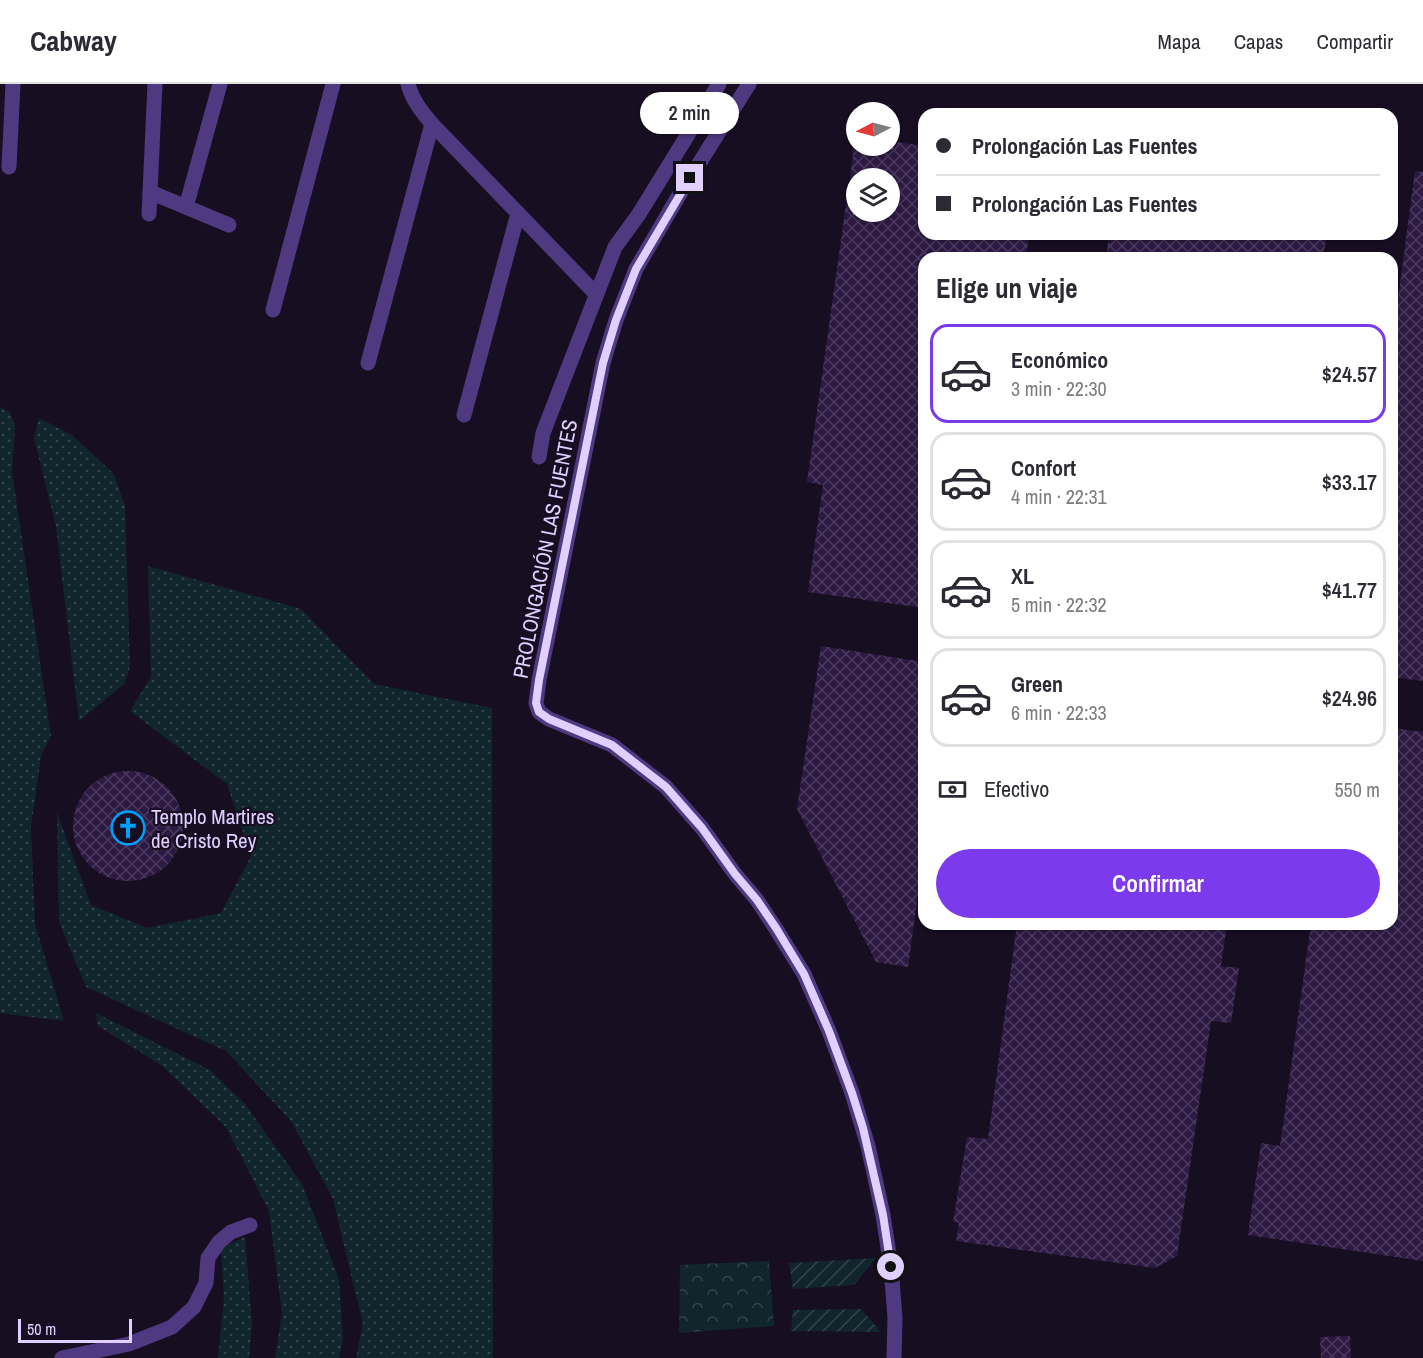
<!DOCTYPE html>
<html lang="es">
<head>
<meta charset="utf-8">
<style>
  :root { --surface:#fff; --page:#f2f2f3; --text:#2b2b33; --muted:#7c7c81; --line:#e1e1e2; --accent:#7c3aed }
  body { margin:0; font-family:"Archivo Narrow",sans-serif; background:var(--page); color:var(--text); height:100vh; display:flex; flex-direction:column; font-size:22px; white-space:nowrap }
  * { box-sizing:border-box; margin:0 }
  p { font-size:20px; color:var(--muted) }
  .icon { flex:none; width:33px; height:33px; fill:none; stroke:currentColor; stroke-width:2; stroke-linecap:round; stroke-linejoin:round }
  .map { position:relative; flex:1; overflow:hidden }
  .details { position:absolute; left:918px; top:168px; width:480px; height:678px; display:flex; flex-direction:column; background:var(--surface); border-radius:18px; box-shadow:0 2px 4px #0004 }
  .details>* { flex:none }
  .top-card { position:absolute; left:918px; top:24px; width:480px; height:132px; border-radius:18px; box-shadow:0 2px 4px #0004; display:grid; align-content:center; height:132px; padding:0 18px; background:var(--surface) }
  .needle { width:39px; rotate:264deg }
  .controls { position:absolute; left:846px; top:18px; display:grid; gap:12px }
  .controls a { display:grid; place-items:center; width:54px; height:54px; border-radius:50%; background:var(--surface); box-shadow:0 2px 4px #0004; font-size:30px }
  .scale { position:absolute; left:18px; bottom:15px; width:114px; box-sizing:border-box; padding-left:6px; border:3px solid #e1cfff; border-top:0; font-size:16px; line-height:21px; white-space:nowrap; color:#e1cfff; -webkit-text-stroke:4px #170e22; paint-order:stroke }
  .end { position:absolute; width:27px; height:27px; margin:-14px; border:8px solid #e1cfff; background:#111; box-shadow:0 0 0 3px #111 }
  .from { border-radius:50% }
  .bubble { position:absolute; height:42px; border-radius:21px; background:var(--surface); box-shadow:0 2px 4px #0004; font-size:20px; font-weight:600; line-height:42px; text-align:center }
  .top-card b { display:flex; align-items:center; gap:21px; height:57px; font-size:22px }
  .top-card b+b { border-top:2px solid var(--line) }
  .top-card i { width:15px; height:15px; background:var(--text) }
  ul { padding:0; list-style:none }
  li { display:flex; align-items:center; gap:18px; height:99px; margin:0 12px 9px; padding:0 6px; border:3px solid var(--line); border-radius:18px }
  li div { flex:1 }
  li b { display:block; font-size:22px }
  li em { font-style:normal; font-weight:600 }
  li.selected { border-color:var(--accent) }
  li>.icon { width:54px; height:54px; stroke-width:1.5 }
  h2 { padding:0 18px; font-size:27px; line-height:72px }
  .pay { display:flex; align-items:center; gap:15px; height:66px; padding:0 18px; font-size:22px }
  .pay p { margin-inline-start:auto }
  .action { display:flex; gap:12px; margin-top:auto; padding:12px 18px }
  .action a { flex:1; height:69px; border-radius:36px; background:var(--accent); color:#fff; font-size:24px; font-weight:600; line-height:69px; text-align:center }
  header { display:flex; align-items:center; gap:36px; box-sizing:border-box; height:84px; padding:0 30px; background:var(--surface); border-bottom:2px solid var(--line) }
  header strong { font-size:28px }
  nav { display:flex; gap:33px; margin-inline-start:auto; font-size:21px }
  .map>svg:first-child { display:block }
  .grass { fill:url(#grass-dots) }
  .park { fill:url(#park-crowns) }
  .garden { fill:url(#garden-furrows) }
  .building { fill:url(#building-cross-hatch) }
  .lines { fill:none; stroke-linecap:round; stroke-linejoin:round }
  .minor { stroke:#4f3981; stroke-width:15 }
  .route { stroke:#e1cfff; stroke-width:8 }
  .labels { text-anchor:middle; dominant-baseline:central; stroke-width:4.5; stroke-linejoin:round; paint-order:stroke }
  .street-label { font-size:21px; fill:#e1cfff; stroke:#170e22 }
  .poi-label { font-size:21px; fill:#e1cfff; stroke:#170e22; text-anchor:start }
</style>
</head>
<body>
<header>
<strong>Cabway</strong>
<nav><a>Mapa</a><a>Capas</a><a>Compartir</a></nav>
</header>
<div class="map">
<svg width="1423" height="1274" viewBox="0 0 1423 1274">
  <defs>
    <pattern id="grass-dots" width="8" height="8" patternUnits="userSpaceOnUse" patternTransform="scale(1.5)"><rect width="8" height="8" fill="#11262c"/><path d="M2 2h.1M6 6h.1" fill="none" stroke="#33444c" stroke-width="1.8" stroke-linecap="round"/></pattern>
    <pattern id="park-crowns" width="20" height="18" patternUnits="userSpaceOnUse" patternTransform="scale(1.5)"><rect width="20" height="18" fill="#11262c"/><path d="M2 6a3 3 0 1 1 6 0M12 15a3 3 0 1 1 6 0" fill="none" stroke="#33444c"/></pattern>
    <pattern id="garden-furrows" width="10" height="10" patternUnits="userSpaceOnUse" patternTransform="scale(1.5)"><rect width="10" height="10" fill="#11262c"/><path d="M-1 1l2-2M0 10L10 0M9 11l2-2" fill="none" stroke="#33444c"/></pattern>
    <pattern id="building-cross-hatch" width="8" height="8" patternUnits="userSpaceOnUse" patternTransform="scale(1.5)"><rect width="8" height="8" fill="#2d1a43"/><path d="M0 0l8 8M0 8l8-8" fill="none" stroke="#4b3a5f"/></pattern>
  </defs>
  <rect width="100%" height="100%" fill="#170e22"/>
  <g class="grass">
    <path d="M 0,323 L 10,328 L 15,342 L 12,388 L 51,652 L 41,672 L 31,744 L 35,840 L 64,937 L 0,929 Z"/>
    <path d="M 39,334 L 72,351 L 114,390 L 125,422 L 130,583 L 124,600 L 79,637 L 56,442 L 34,354 Z"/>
    <path d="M 148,482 L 301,525 L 374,600 L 492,624 L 493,1274 L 356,1274 L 363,1240 L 333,1115 L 291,1037 L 226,967 L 86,903 L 59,838 L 57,729 L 91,821 L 147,844 L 221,829 L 251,772 L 227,700 L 130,627 L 151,593 Z"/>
    <path d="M 96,929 L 210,986 L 245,1020 L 302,1100 L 339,1195 L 343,1255 L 339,1274 L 275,1274 L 282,1229 L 269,1127 L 226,1043 L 161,981 L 98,942 Z"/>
    <path d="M 245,1153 L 252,1240 L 249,1274 L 218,1274 L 224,1214 L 221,1164 Z"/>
  </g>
  <path class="park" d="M 769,1177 L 774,1242 L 679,1249 L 680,1181 Z"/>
  <g class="garden">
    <path d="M 876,1174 L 854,1201 L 793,1205 L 789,1179 Z"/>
    <path d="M 861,1225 L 881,1248 L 791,1247 L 793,1226 Z"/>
  </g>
  <g class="building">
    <path d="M 890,57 L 924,62 L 924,150 L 1029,150 L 1026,174 L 924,174 L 924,524 L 808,508 L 823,401 L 807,398 L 849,99 L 856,100 L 856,128 L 890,128 L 890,94 L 850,94 L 854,62 L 890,62 Z"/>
    <path d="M 1415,87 L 1423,88 L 1423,597 L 1392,593 L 1392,260 Z"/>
    <path d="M 1109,150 L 1327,150 L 1323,174 L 1106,174 Z"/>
    <path d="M 821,562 L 924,578 L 924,766 L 908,883 L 876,878 L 797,725 Z"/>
    <path d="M 1392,644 L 1423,648 L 1423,1177 L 1248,1151 L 1261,1059 L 1280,1062 L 1311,840 L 1392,840 Z"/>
    <circle cx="128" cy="742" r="55"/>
    <path d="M 1017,840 L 1227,840 L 1221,882 L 1239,884 L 1231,939 L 1211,937 L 1177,1172 L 1155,1184 L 956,1157 L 959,1139 L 953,1138 L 967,1053 L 988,1055 Z"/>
    <path d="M 1350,1252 L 1351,1274 L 1321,1274 L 1320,1253 Z"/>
  </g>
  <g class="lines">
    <g class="minor">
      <path d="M 408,0 C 412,16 422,28 432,40 L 596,210"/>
      <path d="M 749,0 L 678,113 L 636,185 L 616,236 L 603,279 L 539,596 L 536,619 L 539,628 L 549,635 L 612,661 L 666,703 L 702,744 L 735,790 L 757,816 L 776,845 L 804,890 L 829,947 L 852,1009 L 868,1062 L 883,1131 L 891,1183 L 895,1234 L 894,1274"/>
      <path d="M 9,83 L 13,0"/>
      <path d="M 150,108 L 229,141"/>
      <path d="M 186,123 L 220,0"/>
      <path d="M 149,130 L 155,0"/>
      <path d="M 273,226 L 333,0"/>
      <path d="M 368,279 L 432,40"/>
      <path d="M 464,331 L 518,129"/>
      <path d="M 539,373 L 543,349 L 615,163 L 639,130 L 719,0"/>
      <path d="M 62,1274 L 129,1260 L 172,1243 L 194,1223 L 206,1199 L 208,1174 L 219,1158 L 231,1148 L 250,1141"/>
    </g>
  </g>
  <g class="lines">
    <path class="route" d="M 690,94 L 636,185 L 616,236 L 603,279 L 539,596 L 536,619 L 539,628 L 549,635 L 612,661 L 666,703 L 702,744 L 735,790 L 757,816 L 776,844 L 804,890 L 829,947 L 852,1009 L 863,1044 L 883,1131 L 891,1183"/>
  </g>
  <defs>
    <g id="church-ring" transform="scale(1.725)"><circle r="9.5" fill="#170e22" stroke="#019ef9" stroke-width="1.5"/><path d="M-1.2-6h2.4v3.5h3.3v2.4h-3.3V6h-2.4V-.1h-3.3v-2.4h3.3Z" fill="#019ef9"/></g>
  </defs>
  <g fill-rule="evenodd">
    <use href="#church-ring" x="128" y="744"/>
  </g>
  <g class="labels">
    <g class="street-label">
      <text transform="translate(545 465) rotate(-79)">PROLONGACIÓN LAS FUENTES</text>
    </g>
    <g class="poi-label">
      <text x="151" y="732">Templo Martires<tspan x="151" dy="24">de Cristo Rey</tspan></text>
    </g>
  </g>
</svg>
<div class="controls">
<a><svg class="needle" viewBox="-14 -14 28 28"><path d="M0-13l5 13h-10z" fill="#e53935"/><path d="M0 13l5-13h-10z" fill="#7c7c81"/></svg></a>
<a><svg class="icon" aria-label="layers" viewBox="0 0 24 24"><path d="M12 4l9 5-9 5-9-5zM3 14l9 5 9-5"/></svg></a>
</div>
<div class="scale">50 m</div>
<i class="end from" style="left:891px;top:1183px"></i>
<i class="end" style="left:690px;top:94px"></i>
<div class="bubble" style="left:640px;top:8px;width:99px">2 min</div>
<div class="top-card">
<b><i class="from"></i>Prolongación Las Fuentes</b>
<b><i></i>Prolongación Las Fuentes</b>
</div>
<section class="details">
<h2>Elige un viaje</h2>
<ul>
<li class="selected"><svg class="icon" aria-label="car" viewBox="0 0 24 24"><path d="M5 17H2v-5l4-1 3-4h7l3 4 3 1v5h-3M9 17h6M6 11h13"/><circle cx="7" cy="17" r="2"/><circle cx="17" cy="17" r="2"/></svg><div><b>Económico</b><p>3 min · 22:30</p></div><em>$24.57</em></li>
<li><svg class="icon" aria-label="car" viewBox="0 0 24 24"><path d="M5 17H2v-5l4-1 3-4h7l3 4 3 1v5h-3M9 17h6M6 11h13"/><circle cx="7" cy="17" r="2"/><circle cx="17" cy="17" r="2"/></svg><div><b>Confort</b><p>4 min · 22:31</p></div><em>$33.17</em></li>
<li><svg class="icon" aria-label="car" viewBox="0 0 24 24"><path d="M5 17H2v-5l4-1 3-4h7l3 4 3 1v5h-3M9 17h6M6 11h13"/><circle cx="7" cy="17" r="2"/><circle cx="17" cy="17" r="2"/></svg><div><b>XL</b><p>5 min · 22:32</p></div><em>$41.77</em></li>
<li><svg class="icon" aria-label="car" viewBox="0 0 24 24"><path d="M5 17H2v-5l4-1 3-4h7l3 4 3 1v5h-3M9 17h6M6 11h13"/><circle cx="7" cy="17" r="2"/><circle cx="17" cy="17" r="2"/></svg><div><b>Green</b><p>6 min · 22:33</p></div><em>$24.96</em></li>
</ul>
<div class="pay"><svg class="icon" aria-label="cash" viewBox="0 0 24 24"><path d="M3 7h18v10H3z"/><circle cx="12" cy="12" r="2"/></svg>Efectivo<p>550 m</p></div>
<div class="action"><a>Confirmar</a></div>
</section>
</div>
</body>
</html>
